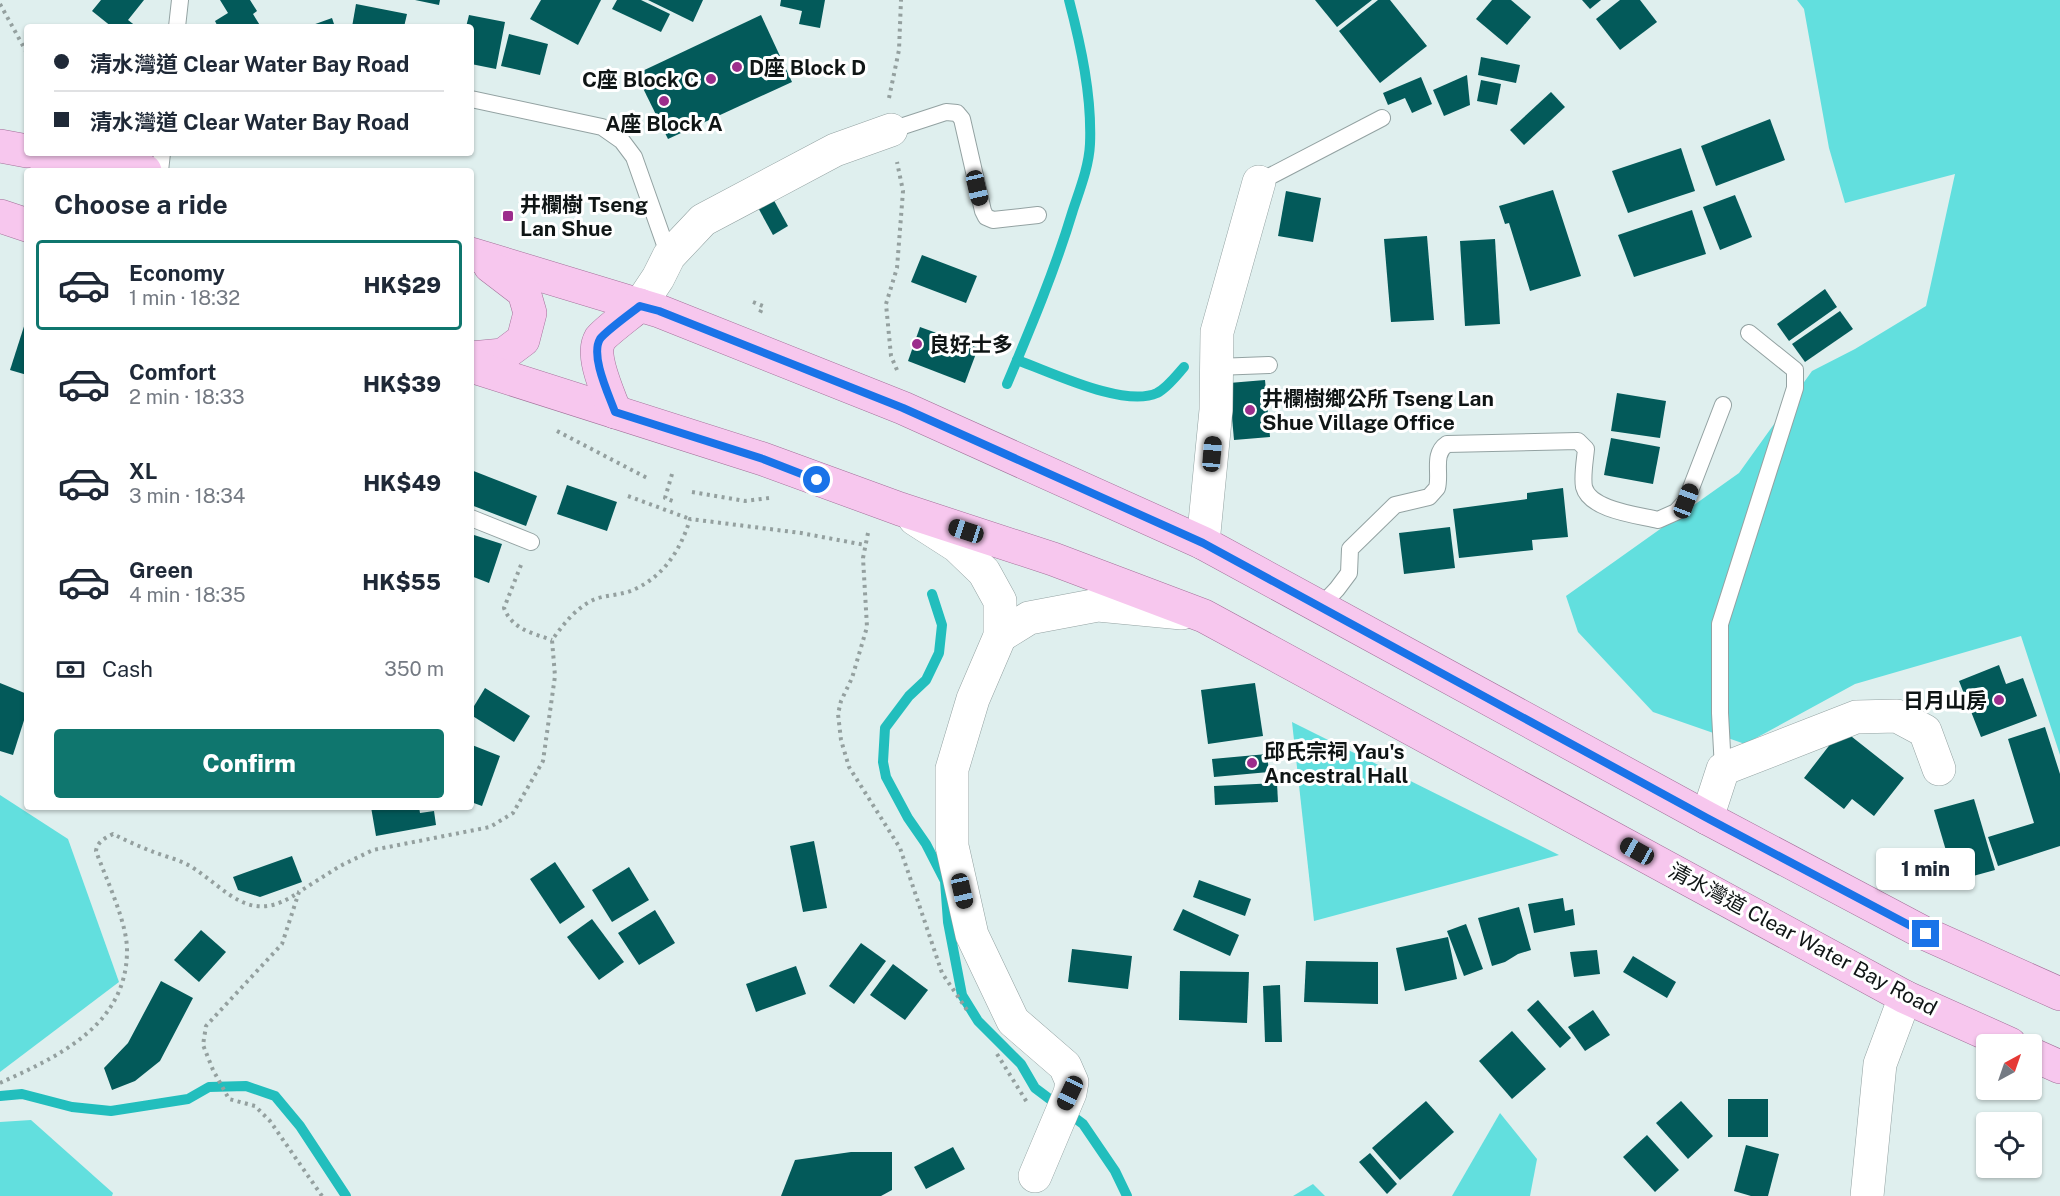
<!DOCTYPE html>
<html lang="en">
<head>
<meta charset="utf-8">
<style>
  :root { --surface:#fff; --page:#f6f6f7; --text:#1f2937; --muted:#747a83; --line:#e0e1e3; --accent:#0f766e }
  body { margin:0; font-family:"Public Sans","Noto Sans TC",sans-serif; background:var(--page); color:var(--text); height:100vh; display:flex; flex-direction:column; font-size:22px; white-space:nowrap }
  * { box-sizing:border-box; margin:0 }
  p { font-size:20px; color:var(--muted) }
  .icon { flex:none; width:33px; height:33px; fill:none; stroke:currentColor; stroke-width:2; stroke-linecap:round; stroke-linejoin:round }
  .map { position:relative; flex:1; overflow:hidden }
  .side { position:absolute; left:24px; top:168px; width:450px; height:642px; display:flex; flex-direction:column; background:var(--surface); border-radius:6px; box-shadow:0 2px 4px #0004 }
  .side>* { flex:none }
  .banner { position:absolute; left:24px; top:24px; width:450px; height:132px; border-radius:6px; box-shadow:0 2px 4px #0004; display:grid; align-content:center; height:132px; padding:0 30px; background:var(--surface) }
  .needle { width:39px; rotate:40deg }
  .tools { position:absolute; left:1976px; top:1034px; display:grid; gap:12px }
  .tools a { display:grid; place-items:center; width:66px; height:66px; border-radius:6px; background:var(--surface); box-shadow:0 2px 4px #0004; font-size:30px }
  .end { position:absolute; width:27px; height:27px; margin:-14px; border:8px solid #1a73e8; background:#fff; box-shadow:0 0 0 3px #fff }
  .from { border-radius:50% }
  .bubble { position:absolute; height:42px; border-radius:6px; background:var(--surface); box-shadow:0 2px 4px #0004; font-size:20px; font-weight:800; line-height:42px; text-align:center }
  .car { position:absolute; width:18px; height:36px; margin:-18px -9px; border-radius:8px; box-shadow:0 0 4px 2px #0007; background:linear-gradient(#222 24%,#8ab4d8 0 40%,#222 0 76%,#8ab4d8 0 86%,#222 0) }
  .banner b { display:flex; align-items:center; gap:21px; height:57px; font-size:22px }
  .banner b+b { border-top:2px solid var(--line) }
  .banner i { width:15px; height:15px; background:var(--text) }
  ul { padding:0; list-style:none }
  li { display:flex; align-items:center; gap:18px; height:90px; margin:0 12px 9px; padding:0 18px; border:3px solid transparent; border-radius:6px }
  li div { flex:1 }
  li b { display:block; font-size:22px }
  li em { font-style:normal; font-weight:800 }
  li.on { border-color:var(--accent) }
  li>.icon { width:54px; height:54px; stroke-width:1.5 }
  h2 { padding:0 30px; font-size:27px; line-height:72px }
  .pay { display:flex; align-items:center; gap:15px; height:66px; padding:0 30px; font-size:22px }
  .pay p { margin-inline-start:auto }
  .primary-button { display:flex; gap:12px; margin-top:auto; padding:12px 30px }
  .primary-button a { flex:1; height:69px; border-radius:6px; background:var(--accent); color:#fff; font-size:24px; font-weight:800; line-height:69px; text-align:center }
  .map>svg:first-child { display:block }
  .green { fill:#62dfde }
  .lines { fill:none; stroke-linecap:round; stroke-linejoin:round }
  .stream { stroke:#22bebd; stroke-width:10 }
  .building { fill:#035a5a }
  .service-casing { stroke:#93a2a2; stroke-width:18 }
  .minor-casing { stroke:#93a2a2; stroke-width:34 }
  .primary-casing { stroke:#a3719a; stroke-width:34 }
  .path { stroke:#94a09f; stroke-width:4; stroke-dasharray:3 4.5; stroke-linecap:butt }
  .service { stroke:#fff; stroke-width:16 }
  .minor { stroke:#fff; stroke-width:33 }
  .primary { stroke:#f7c7ee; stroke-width:33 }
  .route { stroke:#1a73e8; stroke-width:8 }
  .poi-dot { fill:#9c2d8c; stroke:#fff; stroke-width:2 }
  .labels { text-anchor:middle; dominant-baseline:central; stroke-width:6; stroke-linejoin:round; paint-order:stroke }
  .poi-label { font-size:21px; font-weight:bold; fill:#0f1515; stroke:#fff; text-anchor:start }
  .street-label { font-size:21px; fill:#0f1515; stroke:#fff }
</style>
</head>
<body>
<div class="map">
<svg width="2060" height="1196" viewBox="0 0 2060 1196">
  <rect width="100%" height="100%" fill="#dfefee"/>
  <g class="green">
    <path d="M 1797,0 L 2060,0 L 2060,755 L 2021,636 L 1855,684 L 1745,744 L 1653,712 L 1578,632 L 1566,596 L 1739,473 L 1812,371 L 1855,349 L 1926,306 L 1955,174 L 1845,203 L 1829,148 L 1804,9 Z"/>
    <path d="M 1292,722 L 1559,855 L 1314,921 Z"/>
    <path d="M 0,795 L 68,839 L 119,982 L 0,1072 Z"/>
    <path d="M 1500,1113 L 1537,1159 L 1530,1196 L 1452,1196 Z"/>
    <path d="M 31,1120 L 113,1193 L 112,1196 L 0,1196 L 0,1122 Z"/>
    <path d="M 1313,1184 L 1325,1196 L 1293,1196 Z"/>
  </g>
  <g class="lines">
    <g class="stream">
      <path d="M 1017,360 C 1051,372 1124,408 1157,393 C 1167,388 1176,376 1184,367"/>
      <path d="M 1007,384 C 1031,327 1055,270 1073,210 C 1080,189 1089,166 1090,144 C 1092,96 1081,46 1069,0"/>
      <path d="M 932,594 L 942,625 L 939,653 L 926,680 L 909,696 L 885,728 L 883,762 L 886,777 L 908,818 L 926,844 L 945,881 L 948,922 L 962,995 L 978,1021 L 1021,1064 L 1035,1088 L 1083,1124 L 1115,1171 L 1127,1196"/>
      <path d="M 0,1096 L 22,1094 L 72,1107 L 111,1111 L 188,1099 L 209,1087 L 246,1086 L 275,1096 L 300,1126 L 346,1196"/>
    </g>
  </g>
  <g class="building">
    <path d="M 101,0 L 144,0 L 128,20 L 137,27 L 112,27 L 92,11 Z"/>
    <path d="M 220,0 L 250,0 L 257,11 L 253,14 L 261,27 L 218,27 L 215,21 L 228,13 Z"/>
    <path d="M 415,0 L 440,0 L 439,5 Z"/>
    <path d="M 541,0 L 601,0 L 578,45 L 530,19 Z"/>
    <path d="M 617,0 L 641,0 L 670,14 L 661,32 L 612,9 Z"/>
    <path d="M 648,0 L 703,0 L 693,22 Z"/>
    <path d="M 781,0 L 825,0 L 820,28 L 799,24 L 802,11 L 780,6 Z"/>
    <path d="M 1315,0 L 1372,0 L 1337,27 Z"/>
    <path d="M 1378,0 L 1390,0 L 1427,46 L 1380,83 L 1339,31 Z"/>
    <path d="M 1492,0 L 1511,0 L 1531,17 L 1507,45 L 1476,19 Z"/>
    <path d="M 1582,0 L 1601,0 L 1590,9 Z"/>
    <path d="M 1620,0 L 1640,0 L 1657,22 L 1620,50 L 1596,19 Z"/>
    <path d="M 356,4 L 407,14 L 404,27 L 352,27 Z"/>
    <path d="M 469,15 L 505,22 L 496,69 L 471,64 L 471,27 L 466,27 Z"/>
    <path d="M 761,15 L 792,82 L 668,139 L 636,74 Z"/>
    <path d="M 332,18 L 335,27 L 307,27 Z"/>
    <path d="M 509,34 L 548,44 L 540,75 L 501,66 Z"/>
    <path d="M 1481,57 L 1520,65 L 1516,83 L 1478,75 Z"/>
    <path d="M 1467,75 L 1470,105 L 1444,116 L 1433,90 Z"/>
    <path d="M 1421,77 L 1432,104 L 1412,113 L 1405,98 L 1388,105 L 1383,93 Z"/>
    <path d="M 1481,80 L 1501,84 L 1497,105 L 1477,101 Z"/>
    <path d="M 1551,92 L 1565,107 L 1524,145 L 1510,130 Z"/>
    <path d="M 1770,119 L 1785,160 L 1716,186 L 1701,146 Z"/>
    <path d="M 1681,148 L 1695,191 L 1628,213 L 1612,171 Z"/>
    <path d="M 1553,190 L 1581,276 L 1530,291 L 1509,223 L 1505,224 L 1499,206 Z"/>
    <path d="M 1286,191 L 1321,198 L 1313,242 L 1278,236 Z"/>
    <path d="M 771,195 L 788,226 L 773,235 L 756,204 Z"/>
    <path d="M 1735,195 L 1752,237 L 1720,250 L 1703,207 Z"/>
    <path d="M 1692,210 L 1706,254 L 1634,277 L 1618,235 Z"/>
    <path d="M 1427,236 L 1434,320 L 1391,322 L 1384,239 Z"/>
    <path d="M 1495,239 L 1500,324 L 1465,326 L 1460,241 Z"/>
    <path d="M 922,255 L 977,276 L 966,303 L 911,282 Z"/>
    <path d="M 1825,289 L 1837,307 L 1789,341 L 1777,324 Z"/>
    <path d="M 1840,311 L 1853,329 L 1805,362 L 1792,344 Z"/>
    <path d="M 27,317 L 27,375 L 10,370 Z"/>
    <path d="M 920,327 L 978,348 L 965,383 L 908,361 Z"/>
    <path d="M 1265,380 L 1270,437 L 1234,440 L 1229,383 Z"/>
    <path d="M 1617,393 L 1666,401 L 1660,438 L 1611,431 Z"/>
    <path d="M 1611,438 L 1660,447 L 1653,484 L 1604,475 Z"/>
    <path d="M 471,470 L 537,496 L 526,526 L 471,505 Z"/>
    <path d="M 567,485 L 617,502 L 607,531 L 557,514 Z"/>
    <path d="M 1563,488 L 1568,537 L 1532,540 L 1533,550 L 1459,558 L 1453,509 L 1527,499 L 1527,493 Z"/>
    <path d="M 1450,527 L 1455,568 L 1404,574 L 1399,533 Z"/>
    <path d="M 474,535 L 502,544 L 489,583 L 471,576 L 471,542 Z"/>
    <path d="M 1999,665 L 2006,684 L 2023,678 L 2037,716 L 1981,737 L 1959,681 Z"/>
    <path d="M 0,683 L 27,694 L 27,711 L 13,755 L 0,751 Z"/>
    <path d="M 1255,683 L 1263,736 L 1208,744 L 1201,690 Z"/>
    <path d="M 485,688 L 530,716 L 514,742 L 471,715 L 471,711 Z"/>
    <path d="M 2045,727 L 2060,774 L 2060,846 L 1998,866 L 1988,837 L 2034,823 L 2008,739 Z"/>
    <path d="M 1842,729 L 1904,778 L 1874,816 L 1852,799 L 1844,809 L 1804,778 Z"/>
    <path d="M 472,745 L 500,756 L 482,806 L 471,802 Z"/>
    <path d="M 1267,754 L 1269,772 L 1214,777 L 1212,759 Z"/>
    <path d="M 1277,783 L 1278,802 L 1215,805 L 1214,786 Z"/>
    <path d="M 1974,799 L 1995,870 L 1955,881 L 1934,810 Z"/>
    <path d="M 371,807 L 419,807 L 420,813 L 434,811 L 436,825 L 376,836 Z"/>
    <path d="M 814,841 L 827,908 L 803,912 L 790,846 Z"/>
    <path d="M 292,856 L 302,882 L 260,897 L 238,890 L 233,877 Z"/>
    <path d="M 555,862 L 585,907 L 560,924 L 530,879 Z"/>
    <path d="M 629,867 L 649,900 L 612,922 L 592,890 Z"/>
    <path d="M 1199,880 L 1251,899 L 1245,916 L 1193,897 Z"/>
    <path d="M 1563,898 L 1565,911 L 1573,909 L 1575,925 L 1534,933 L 1528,904 Z"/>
    <path d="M 1519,907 L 1531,950 L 1518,954 L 1505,962 L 1492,966 L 1478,918 Z"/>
    <path d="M 1183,909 L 1239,935 L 1230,956 L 1173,930 Z"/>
    <path d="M 655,910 L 675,943 L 639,965 L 618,933 Z"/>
    <path d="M 592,919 L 624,962 L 599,980 L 567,937 Z"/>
    <path d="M 1466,924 L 1483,969 L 1464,976 L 1447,931 Z"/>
    <path d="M 201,930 L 226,952 L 199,982 L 174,960 Z"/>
    <path d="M 1448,937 L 1457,979 L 1405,991 L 1396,948 Z"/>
    <path d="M 861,943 L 886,961 L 854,1004 L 829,986 Z"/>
    <path d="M 1072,949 L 1132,956 L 1128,989 L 1068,982 Z"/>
    <path d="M 1597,950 L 1600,974 L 1574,977 L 1570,952 Z"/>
    <path d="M 1633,956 L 1676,982 L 1667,998 L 1623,972 Z"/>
    <path d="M 1306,961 L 1378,962 L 1378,1004 L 1304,1002 Z"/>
    <path d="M 893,964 L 928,990 L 905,1020 L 870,995 Z"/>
    <path d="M 796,966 L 806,994 L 756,1012 L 746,984 Z"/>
    <path d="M 1180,971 L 1249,972 L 1247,1023 L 1179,1020 Z"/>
    <path d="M 161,981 L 193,998 L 160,1061 L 135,1081 L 112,1090 L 104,1068 L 128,1043 Z"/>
    <path d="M 1280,985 L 1282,1042 L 1265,1042 L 1263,986 Z"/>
    <path d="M 1538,1000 L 1571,1038 L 1560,1048 L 1527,1010 Z"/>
    <path d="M 1593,1010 L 1610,1035 L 1585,1051 L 1568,1027 Z"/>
    <path d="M 1512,1031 L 1546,1069 L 1512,1099 L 1479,1061 Z"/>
    <rect x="1728" y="1099" width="40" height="38"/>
    <path d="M 1426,1101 L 1454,1132 L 1400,1180 L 1372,1148 Z"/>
    <path d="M 1681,1101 L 1713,1136 L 1688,1159 L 1656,1123 Z"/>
    <path d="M 1647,1135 L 1679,1170 L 1655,1192 L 1623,1157 Z"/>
    <path d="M 1746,1145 L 1779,1154 L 1768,1196 L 1751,1196 L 1734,1191 Z"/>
    <path d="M 953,1147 L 965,1169 L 926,1189 L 914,1167 Z"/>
    <path d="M 851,1152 L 892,1152 L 892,1190 L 881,1196 L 781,1196 L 795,1160 Z"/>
    <path d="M 1370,1153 L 1397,1184 L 1387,1194 L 1359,1162 Z"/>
  </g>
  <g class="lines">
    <g class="service-casing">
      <g id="service">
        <path d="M 177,27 L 180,0"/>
        <path d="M 471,99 L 602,127 L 622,141 L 634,157 L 669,256"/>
        <path d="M 891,130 L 946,112 L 957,113 L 962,119 L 983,211 L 986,217 L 993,220 L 1038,215"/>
        <path d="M 160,171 L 162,153"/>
        <path d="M 1259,182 L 1382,118"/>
        <path d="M 1216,367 L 1269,365"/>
        <path d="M 471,518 L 531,542"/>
        <path d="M 1320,607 L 1337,589 L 1349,573 L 1350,549 L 1395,505 L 1429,497 L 1437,488 C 1441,473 1432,454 1447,444 L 1578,441 L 1586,449 C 1585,460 1582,476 1584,487 C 1590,510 1637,515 1658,520 L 1676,512 L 1686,501 L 1723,405"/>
        <path d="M 1723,769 L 1720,713 L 1720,624 L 1795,388 L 1795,370 L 1749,333"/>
      </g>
    </g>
    <g class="minor-casing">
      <g id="minor">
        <path d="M 640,305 L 658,278 L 669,256 L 703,220 L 835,150 L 891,130"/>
        <path d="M 915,519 L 957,546 L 984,572 L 1000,601 L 1000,636 L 973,699 L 952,769 L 952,846 L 972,935 L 1013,1021 L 1065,1066 L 1072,1082 L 1070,1093 L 1035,1176"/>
        <path d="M 1203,543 L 1216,410 L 1217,332 L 1259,182"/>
        <path d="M 1000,636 L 1029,618 L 1098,605 L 1182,613"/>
        <path d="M 1707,818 L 1723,769 L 1856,717 L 1897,716 L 1925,731 L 1939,769"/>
        <path d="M 1867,1196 L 1880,1064 L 1905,997"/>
      </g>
    </g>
    <g class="primary-casing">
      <g id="primary">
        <path d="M 0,146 L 27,151"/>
        <path d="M 38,153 L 145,171"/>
        <path d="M 0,216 L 27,225"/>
        <path d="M 471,254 L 659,311 L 903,408 L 1203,543 L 1707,818 L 1926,934 L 2060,994"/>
        <path d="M 471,358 L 503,355 L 523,340 L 530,313 L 524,292 L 490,266"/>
        <path d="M 471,366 L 763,459 L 900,509 L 1053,559 L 1204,616 L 1905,997 L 2010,1044"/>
        <path d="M 615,412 C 609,395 590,356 600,339 C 606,331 631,313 640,305"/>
        <path d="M 2031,1054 L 2060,1067"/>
      </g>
    </g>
    <g class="path">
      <path d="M 0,4 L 27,53"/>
      <path d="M 889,98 L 899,50 L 901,0"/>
      <path d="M 753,302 L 763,306 L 759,315"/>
      <path d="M 897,370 L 891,356 L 886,304 L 897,268 L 903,191 L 897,162"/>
      <path d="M 557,431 L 649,479"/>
      <path d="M 672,474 L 665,498 L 673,501"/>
      <path d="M 692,492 L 745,501 L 769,498"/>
      <path d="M 628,496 L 690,519"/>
      <path d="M 868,533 L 863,558 L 867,627 L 852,678 L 841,701 L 838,714 L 841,740 L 849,767 L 900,848 L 942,973 L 969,1013"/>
      <path d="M 521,565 L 504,608 C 512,629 532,633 552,640"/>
      <path d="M 997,1054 L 1028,1104"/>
      <path d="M 0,1083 C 57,1057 126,1026 127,952 C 128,924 106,879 96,851 C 97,842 105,838 113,834 C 125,840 138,846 151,851 C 163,856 178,859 190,866 C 229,890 249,927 299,892"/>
      <path d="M 322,1196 L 270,1121 L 255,1106 L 229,1099 L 213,1070 L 203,1045 L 206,1026 L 282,944 L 299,892 L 340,866 L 373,850 L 490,827 L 513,813 L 543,761 L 555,676 L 552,640 C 563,625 574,610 591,601 C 604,594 622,596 635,589 C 664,576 681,549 690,519 L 801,533 L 865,545"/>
    </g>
    <use href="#service" class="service"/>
    <use href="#minor" class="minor"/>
    <use href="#primary" class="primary"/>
  </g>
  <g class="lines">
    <path class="route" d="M 817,480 L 763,459 L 615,412 C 609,395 590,356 600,339 C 606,331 631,313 640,306 L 659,311 L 903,408 L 1203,543 L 1707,818 L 1926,934"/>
  </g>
  <g class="poi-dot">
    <circle cx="737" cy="67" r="6"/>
    <circle cx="711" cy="79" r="6"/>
    <circle cx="664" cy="101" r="6"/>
    <rect x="502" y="210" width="12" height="12" rx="3"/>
    <circle cx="917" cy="344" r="6"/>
    <circle cx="1250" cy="410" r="6"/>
    <circle cx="1999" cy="700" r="6"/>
    <circle cx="1252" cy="763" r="6"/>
  </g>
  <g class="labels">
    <g class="poi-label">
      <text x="749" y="67">D座 Block D</text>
      <text x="699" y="79" text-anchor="end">C座 Block C</text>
      <text x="664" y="123" text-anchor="middle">A座 Block A</text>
      <text x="520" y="204">井欄樹 Tseng<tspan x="520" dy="24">Lan Shue</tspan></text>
      <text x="929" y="344">良好士多</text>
      <text x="1262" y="398">井欄樹鄉公所 Tseng Lan<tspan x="1262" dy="24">Shue Village Office</tspan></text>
      <text x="1987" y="700" text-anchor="end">日月山房</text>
      <text x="1264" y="751">邱氏宗祠 Yau's<tspan x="1264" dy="24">Ancestral Hall</tspan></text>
    </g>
    <g class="street-label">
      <text transform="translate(1803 939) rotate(28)">清水灣道 Clear Water Bay Road</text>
    </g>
  </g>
</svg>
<div class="tools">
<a><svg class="needle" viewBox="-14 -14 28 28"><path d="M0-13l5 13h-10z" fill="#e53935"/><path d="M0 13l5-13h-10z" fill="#747a83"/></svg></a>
<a><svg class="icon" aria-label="locate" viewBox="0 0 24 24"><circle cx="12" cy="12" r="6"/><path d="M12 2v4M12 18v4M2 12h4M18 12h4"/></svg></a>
</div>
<i class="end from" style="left:817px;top:480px"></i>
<i class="end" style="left:1926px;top:934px"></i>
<div class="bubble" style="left:1876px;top:848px;width:99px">1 min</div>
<i class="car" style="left:977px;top:188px;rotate:167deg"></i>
<i class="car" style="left:1212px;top:454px;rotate:5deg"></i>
<i class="car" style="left:1686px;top:501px;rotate:21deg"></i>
<i class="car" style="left:966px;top:531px;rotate:288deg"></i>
<i class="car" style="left:1637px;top:851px;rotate:299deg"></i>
<i class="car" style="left:962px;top:891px;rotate:167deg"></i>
<i class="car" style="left:1070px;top:1093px;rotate:205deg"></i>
<div class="banner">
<b><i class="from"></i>清水灣道 Clear Water Bay Road</b>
<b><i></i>清水灣道 Clear Water Bay Road</b>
</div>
<section class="side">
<h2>Choose a ride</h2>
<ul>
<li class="on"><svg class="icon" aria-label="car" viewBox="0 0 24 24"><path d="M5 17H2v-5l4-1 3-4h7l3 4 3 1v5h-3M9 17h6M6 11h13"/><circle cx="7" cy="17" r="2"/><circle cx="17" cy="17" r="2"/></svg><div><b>Economy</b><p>1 min · 18:32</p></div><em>HK$29</em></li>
<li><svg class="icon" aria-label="car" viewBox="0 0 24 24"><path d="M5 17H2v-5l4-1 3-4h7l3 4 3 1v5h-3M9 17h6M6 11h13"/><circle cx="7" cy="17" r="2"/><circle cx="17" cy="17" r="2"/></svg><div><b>Comfort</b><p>2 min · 18:33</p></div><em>HK$39</em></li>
<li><svg class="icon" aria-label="car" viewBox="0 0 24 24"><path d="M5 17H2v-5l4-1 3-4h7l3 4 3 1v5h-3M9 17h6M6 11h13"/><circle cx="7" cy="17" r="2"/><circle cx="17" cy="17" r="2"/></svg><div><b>XL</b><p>3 min · 18:34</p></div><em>HK$49</em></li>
<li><svg class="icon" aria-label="car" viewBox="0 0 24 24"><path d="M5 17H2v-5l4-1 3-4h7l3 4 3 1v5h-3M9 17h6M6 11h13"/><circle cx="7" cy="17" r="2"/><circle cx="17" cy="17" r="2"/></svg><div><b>Green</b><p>4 min · 18:35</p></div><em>HK$55</em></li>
</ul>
<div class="pay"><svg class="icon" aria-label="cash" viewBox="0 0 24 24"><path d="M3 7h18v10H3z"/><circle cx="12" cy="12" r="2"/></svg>Cash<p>350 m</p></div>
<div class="primary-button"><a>Confirm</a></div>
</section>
</div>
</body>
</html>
